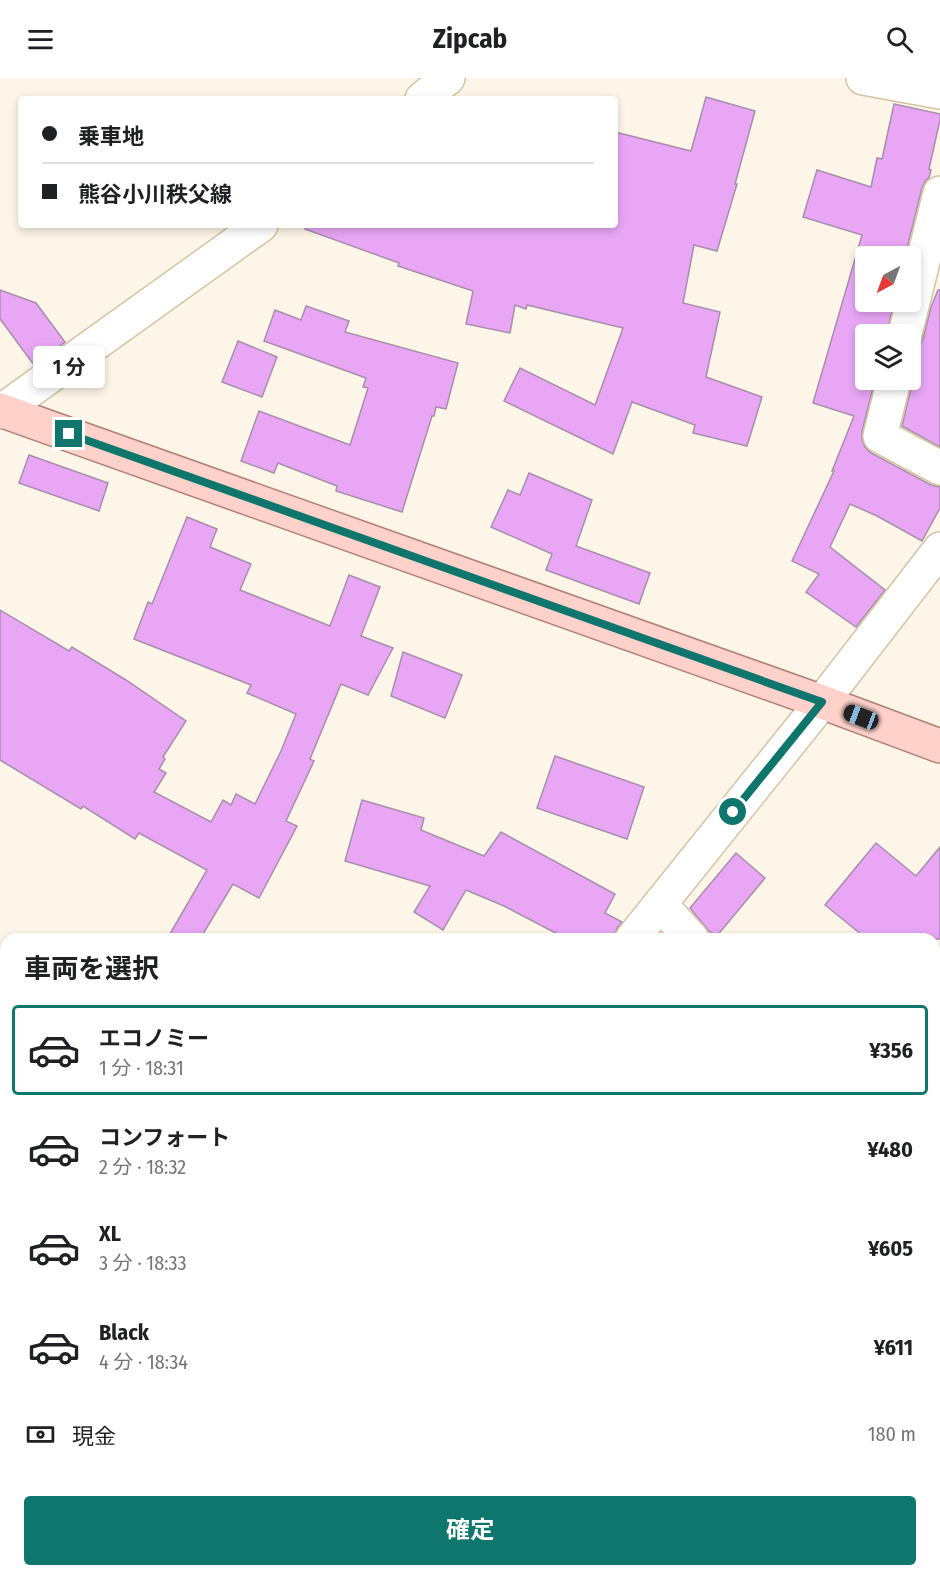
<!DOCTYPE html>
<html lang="ja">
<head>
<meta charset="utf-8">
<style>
  :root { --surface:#fff; --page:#f6f6f6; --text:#202124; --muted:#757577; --line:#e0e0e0; --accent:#0f766e }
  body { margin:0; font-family:"Fira Sans Condensed","Noto Sans JP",sans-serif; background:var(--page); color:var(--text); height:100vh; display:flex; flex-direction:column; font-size:22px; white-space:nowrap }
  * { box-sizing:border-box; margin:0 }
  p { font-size:20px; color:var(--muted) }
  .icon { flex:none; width:33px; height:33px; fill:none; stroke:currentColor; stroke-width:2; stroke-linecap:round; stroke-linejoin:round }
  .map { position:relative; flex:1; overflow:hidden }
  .panel { position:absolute; left:0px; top:855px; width:940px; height:644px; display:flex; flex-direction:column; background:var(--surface); border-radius:18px 18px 0 0; box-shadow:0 3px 9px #0003 }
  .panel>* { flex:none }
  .hud { position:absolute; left:18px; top:18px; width:600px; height:132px; border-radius:6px; box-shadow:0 3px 9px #0003; display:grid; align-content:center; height:132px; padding:0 24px; background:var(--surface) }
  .needle { width:39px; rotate:221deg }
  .fabs { position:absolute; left:855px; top:168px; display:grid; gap:12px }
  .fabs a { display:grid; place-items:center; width:66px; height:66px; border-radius:6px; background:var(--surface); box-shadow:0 3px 9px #0003; font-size:30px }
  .end { position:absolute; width:27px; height:27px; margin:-14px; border:8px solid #0f766e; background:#fff; box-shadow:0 0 0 3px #fff }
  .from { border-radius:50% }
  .bubble { position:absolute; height:42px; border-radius:6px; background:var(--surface); box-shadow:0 3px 9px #0003; font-size:20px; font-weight:700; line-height:42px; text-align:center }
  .car { position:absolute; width:18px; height:36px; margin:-18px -9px; border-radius:8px; box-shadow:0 0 4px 2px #0007; background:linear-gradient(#222 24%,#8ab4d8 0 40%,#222 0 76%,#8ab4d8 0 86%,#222 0) }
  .hud b { display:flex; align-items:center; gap:21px; height:57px; font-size:22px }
  .hud b+b { border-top:2px solid var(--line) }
  .hud i { width:15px; height:15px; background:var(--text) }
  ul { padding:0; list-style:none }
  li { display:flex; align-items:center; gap:18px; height:90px; margin:0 12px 9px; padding:0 12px; border:3px solid transparent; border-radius:6px }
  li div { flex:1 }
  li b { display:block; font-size:22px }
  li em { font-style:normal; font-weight:700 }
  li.selected { border-color:var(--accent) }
  li>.icon { width:54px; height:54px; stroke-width:1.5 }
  h2 { padding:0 24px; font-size:27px; line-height:72px }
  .pay { display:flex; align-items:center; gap:15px; height:66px; padding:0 24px; font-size:22px }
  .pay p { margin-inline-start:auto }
  .cta { display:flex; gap:12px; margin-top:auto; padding:12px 24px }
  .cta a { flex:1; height:69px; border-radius:6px; background:var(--accent); color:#fff; font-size:24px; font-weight:700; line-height:69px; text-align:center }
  header { display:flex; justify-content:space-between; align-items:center; height:78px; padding:0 24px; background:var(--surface); font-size:27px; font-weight:700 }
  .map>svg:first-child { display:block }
  .building { fill:#e8a6f5; stroke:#a78fab; stroke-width:1.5 }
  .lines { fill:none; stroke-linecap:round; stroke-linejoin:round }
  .minor-casing { stroke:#d5c4a3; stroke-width:36 }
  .major-casing { stroke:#b28073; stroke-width:36 }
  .minor { stroke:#fff; stroke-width:33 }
  .major { stroke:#fed1ca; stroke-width:33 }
  .route { stroke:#0f766e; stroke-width:8 }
</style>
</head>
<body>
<header><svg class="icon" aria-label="menu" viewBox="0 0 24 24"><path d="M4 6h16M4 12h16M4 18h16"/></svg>Zipcab<svg class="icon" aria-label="search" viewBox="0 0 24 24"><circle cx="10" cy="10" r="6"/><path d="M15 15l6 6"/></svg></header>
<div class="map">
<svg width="940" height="1498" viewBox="0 0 940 1498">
  <rect width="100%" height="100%" fill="#fdf6e8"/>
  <g class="building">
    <path d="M 706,19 L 755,33 L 735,106 L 737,106 L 717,173 L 694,167 L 683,225 L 720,234 L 706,299 L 762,319 L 747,368 L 693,355 L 695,347 L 632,324 L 613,376 L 504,323 L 520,290 L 595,327 L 623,250 L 527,227 L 526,231 L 515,227 L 510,255 L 466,246 L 473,213 L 398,188 L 399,185 L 305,151 L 306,147 L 615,147 L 615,54 L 691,73 Z"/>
    <path d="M 894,26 L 940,36 L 940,42 L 929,91 L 931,92 L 929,100 L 926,102 L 922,110 L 905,178 L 866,178 L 866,224 L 894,224 L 887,256 L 866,256 L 866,302 L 875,302 L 862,353 L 862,361 L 865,369 L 871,375 L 931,407 L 940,409 L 940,430 L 922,463 L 877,438 L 850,426 L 830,469 L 885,512 L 856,549 L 806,514 L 819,496 L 792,483 L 834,393 L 832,393 L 854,338 L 813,325 L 862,157 L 803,139 L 817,92 L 871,109 L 877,80 L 882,81 Z"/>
    <path d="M 0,212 L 36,225 L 65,264 L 34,287 L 0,241 Z"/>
    <path d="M 938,212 L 940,212 L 940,369 L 902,348 L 912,307 L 910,274 L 919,269 L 923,261 L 931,229 Z"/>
    <path d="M 306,228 L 349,243 L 345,254 L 458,285 L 446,331 L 436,329 L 434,338 L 432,338 L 402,434 L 336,413 L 337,408 L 278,385 L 274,395 L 241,383 L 259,333 L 350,367 L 368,310 L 363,309 L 366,300 L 264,263 L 275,232 L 301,242 Z"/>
    <path d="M 238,263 L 277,279 L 262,319 L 222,304 Z"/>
    <path d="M 29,377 L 108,405 L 99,433 L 19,405 Z"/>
    <path d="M 529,395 L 592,422 L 576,468 L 650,495 L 639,526 L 546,492 L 552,476 L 491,449 L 508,412 L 520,417 Z"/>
    <path d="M 187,439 L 217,451 L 210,469 L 251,486 L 240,512 L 330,548 L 349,497 L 380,509 L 361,558 L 393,570 L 368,617 L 341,606 L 310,681 L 314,683 L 286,743 L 297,748 L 259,820 L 233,806 L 200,861 L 167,861 L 207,792 L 139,755 L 135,761 L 83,728 L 81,731 L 0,682 L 0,532 L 69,573 L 72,569 L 126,602 L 186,643 L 163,679 L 165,681 L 159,691 L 166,695 L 154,714 L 211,744 L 223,722 L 231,727 L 236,716 L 255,726 L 281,673 L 296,636 L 247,615 L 251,607 L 134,561 L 148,524 L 152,526 Z"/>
    <path d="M 403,574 L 462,597 L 445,640 L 391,618 Z"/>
    <path d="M 555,678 L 644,709 L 627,761 L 537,730 Z"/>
    <path d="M 362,722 L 424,740 L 421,752 L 484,778 L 501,754 L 615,816 L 605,835 L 622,844 L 617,850 L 614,861 L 567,861 L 504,828 L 466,812 L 443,852 L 414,834 L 430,808 L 345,783 Z"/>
    <path d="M 876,765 L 916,798 L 940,769 L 940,861 L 867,861 L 825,827 Z"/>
    <path d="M 736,775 L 765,800 L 716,859 L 708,852 L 690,830 Z"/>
  </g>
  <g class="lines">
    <g class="minor-casing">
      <g id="minor">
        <path d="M 863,0 L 940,14"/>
        <path d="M 422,21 L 448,0"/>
        <path d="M 905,256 L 940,115"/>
        <path d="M 894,302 L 880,358 L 940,390"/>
        <path d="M 0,334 L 261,147"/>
        <path d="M 660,826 L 692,861"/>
        <path d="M 632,861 L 822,624 L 940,471"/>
        <path d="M 934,1101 L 940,1106"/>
        <path d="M 0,1209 L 6,1206"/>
        <path d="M 169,1498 L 172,1492"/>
      </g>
    </g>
    <g class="major-casing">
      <path id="major" d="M 0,332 L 822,624 L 940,668"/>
    </g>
    <use href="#minor" class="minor"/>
    <use href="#major" class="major"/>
  </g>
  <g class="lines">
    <path class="route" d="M 69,356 L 822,624 L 733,734"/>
  </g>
</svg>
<div class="fabs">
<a><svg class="needle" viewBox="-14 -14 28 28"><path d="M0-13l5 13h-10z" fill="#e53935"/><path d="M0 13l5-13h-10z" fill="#757577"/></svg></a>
<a><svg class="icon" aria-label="layers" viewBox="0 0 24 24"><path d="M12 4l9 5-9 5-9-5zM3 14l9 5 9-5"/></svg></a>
</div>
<i class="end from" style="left:733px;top:734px"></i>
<i class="end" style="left:69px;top:356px"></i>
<div class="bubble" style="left:33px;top:268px;width:72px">1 分</div>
<i class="car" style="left:861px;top:639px;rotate:291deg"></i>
<div class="hud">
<b><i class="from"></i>乗車地</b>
<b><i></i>熊谷小川秩父線</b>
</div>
<section class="panel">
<h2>車両を選択</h2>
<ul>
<li class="selected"><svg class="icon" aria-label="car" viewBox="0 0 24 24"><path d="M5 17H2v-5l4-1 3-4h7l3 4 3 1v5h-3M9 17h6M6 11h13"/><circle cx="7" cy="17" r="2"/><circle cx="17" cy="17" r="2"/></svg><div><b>エコノミー</b><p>1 分 · 18:31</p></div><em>¥356</em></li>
<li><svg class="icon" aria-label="car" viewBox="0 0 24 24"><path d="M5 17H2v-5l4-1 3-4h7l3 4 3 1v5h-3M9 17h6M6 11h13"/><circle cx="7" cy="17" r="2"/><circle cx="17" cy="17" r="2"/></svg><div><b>コンフォート</b><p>2 分 · 18:32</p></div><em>¥480</em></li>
<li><svg class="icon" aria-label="car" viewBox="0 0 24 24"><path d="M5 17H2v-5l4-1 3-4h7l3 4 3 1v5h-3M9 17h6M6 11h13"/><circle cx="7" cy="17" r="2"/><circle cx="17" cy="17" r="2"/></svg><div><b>XL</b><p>3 分 · 18:33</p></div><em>¥605</em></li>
<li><svg class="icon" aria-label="car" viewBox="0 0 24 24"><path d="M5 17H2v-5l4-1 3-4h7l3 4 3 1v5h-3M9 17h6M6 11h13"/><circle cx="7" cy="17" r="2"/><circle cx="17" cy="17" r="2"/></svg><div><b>Black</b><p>4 分 · 18:34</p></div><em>¥611</em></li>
</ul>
<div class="pay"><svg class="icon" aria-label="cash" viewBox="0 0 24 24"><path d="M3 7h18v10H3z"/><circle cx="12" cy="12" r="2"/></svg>現金<p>180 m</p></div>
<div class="cta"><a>確定</a></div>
</section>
</div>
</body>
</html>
